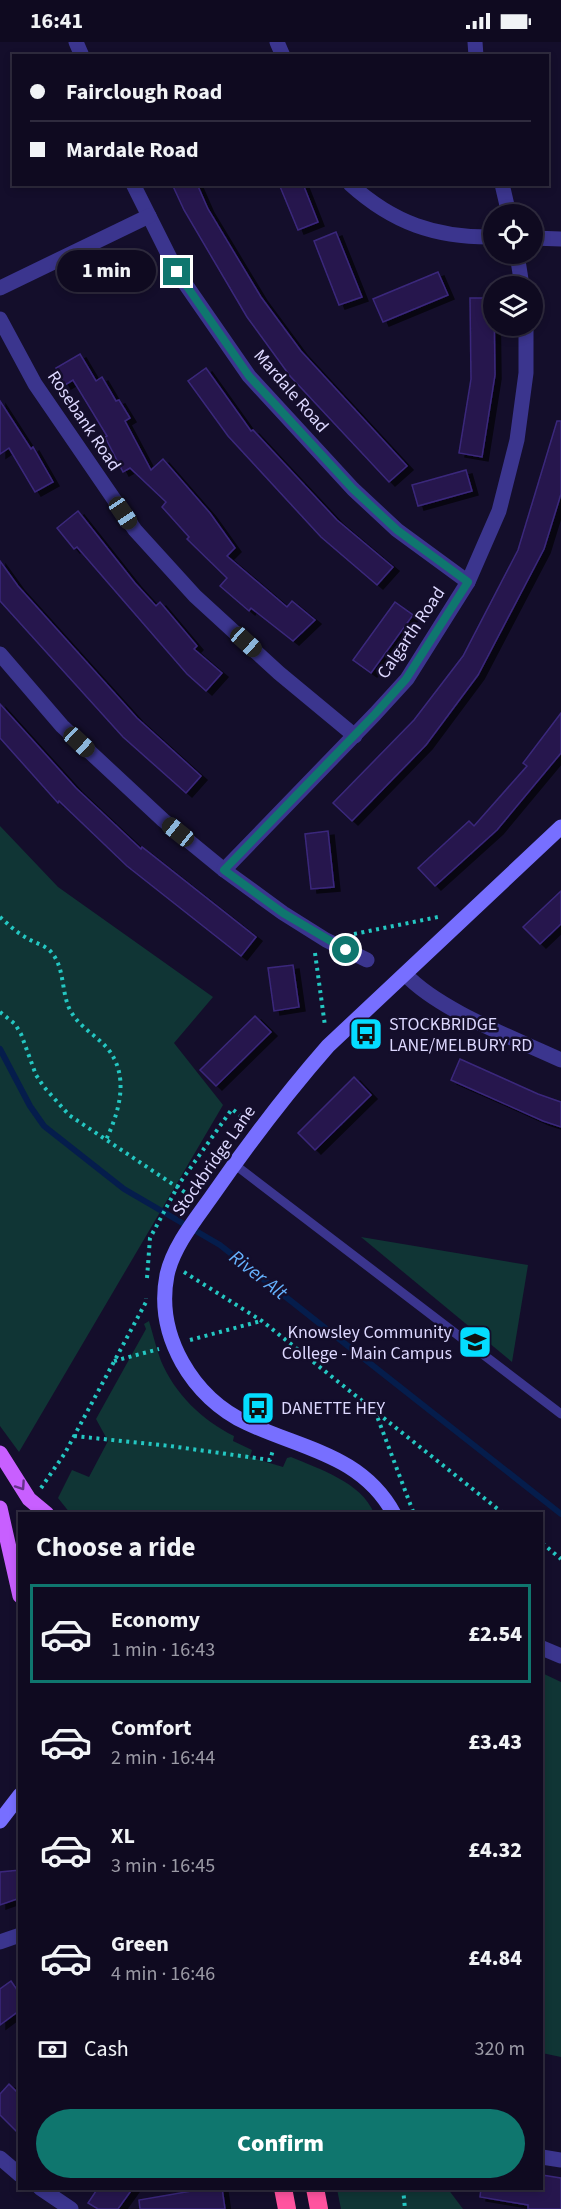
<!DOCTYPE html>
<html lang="en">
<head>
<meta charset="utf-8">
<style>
  :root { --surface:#0f0a20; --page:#181329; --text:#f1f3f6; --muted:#9b9aa5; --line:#2f2b3e; --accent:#0f766e }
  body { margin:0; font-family:"Source Sans 3",sans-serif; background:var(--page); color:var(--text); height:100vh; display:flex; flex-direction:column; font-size:22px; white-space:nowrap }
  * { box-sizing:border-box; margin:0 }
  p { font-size:20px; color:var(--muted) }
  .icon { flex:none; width:33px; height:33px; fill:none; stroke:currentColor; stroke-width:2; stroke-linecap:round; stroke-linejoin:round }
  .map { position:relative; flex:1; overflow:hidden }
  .side { position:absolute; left:18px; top:1470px; width:525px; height:678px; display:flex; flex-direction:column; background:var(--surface); border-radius:0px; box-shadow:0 3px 9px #0003,0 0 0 2px var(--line) }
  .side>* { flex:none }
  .guide { position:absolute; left:12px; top:12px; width:537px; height:132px; border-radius:0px; box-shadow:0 3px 9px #0003,0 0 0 2px var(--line); display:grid; align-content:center; height:132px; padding:0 18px; background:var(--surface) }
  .fabs { position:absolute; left:483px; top:162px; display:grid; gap:12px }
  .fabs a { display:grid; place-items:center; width:60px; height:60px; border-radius:50%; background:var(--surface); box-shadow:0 3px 9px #0003,0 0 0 2px var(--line); font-size:30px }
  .end { position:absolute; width:27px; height:27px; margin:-14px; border:8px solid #0f766e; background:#fff; box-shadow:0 0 0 3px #fff }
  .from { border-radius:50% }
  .bubble { position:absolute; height:42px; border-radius:21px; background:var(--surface); box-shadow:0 3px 9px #0003,0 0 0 2px var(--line); font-size:20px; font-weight:800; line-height:42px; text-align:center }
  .car { position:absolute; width:18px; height:36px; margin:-18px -9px; border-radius:8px; box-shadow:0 0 4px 2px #0007; background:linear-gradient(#222 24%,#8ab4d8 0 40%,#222 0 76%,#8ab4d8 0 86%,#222 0) }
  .guide b { display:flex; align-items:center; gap:21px; height:57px; font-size:22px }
  .guide b+b { border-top:2px solid var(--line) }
  .guide i { width:15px; height:15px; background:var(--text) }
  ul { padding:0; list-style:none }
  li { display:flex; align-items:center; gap:18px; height:99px; margin:0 12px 9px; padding:0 6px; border:3px solid transparent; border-radius:0px }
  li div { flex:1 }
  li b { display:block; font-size:22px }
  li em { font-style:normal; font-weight:800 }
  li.current { border-color:var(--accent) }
  li>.icon { width:54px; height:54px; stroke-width:1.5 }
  h2 { padding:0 18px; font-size:27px; line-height:72px }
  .pay { display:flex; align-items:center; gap:15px; height:66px; padding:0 18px; font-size:22px }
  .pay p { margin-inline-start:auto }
  .button { display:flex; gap:12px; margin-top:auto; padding:12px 18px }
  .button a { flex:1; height:69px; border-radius:36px; background:var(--accent); color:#fff; font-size:24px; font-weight:800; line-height:69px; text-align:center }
  .status { display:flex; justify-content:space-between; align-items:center; height:42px; padding:0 30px; background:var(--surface); direction:ltr }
  .status svg { height:16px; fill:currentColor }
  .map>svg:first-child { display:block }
  .green { fill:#103535 }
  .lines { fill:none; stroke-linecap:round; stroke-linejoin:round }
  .stream { stroke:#051d4c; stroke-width:6 }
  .building { fill:#25184d; stroke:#3b287c; stroke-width:1.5; filter:url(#shadow) }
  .path { stroke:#24c7c2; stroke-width:4; stroke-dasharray:3 4.5; stroke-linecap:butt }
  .service { stroke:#3b358e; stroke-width:9 }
  .minor { stroke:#3b358e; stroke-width:15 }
  .tertiary { stroke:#3b358e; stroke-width:15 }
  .secondary { stroke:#776fff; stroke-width:15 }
  .primary { stroke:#c85fff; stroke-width:15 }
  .motorway { stroke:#ff539f; stroke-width:18 }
  .oneway { stroke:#65328a }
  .route { stroke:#0f766e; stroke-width:8 }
  .labels { text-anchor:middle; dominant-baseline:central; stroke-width:5; stroke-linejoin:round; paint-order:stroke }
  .street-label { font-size:18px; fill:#ddd8ff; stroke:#140e2b }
  .poi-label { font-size:18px; fill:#ddd8ff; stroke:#140e2b; text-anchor:start }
  .water-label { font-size:20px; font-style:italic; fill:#66b3ff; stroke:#140e2b }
</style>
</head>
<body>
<div class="status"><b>16:41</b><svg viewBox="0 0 49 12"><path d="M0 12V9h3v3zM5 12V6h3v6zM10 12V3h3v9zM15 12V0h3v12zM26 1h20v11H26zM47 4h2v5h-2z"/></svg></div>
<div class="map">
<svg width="561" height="2167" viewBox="0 0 561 2167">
  <defs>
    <filter id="shadow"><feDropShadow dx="6" dy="4" stdDeviation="0" flood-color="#0009"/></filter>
  </defs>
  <rect width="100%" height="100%" fill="#140e2b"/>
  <g class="green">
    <path d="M 0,784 L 58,845 L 213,955 L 174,1001 L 223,1063 L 19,1410 L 0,1384 Z"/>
    <path d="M 361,1195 L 528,1223 L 512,1320 Z"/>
    <path d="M 149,1279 C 153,1292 156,1306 161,1319 C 175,1352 202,1378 234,1394 L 233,1399 L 252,1408 L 250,1415 L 283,1425 L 287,1416 L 291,1415 C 319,1427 361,1440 374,1471 L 70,1471 L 58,1456 L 72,1428 L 89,1435 L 108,1399 L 96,1377 L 146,1287 L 144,1282 Z"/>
    <path d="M 542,1631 L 561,1640 L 561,2015 L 542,2011 Z"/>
    <path d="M 337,2147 L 448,2147 L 463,2167 L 341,2167 Z"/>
  </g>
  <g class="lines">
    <path class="stream" d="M 0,1007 L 30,1064 L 44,1084 L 124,1147 L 220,1203 L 561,1472"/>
  </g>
  <g class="building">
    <path d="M 172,142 L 197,142 L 208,167 L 261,255 L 301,309 L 407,424 L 389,440 L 290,334 L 247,275 L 184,168 Z"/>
    <path d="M 279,142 L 303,142 L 318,180 L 298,188 Z"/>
    <path d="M 336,190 L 362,255 L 339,263 L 314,199 Z"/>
    <path d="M 438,230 L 448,253 L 383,280 L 373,257 Z"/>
    <path d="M 470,256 L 494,256 L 495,333 L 482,415 L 459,411 L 471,337 Z"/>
    <path d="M 80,312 L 96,339 L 102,335 L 116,359 L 119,358 L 130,376 L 125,379 L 151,428 L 163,417 L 210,471 L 235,506 L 227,514 L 287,565 L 292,559 L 315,578 L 293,599 L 251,566 L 249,569 L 220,544 L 227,536 L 187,497 L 189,495 L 162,465 L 166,460 L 130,426 L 123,430 L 105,395 L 107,394 L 73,338 L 65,343 L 56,326 Z"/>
    <path d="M 206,326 L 251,389 L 253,388 L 337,478 L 393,525 L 377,543 L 321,495 L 228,394 L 188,339 Z"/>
    <path d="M 0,359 L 31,407 L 33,405 L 53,440 L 35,450 L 9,406 L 0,412 Z"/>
    <path d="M 557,379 L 561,379 L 561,452 L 544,507 L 478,633 L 426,703 L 352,779 L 333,761 L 414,678 L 463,614 L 518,508 Z"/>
    <path d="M 466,428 L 472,449 L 418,464 L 412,443 Z"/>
    <path d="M 78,469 L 135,541 L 156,564 L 160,560 L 197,604 L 194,607 L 222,631 L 206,649 L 187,632 L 77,505 L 74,507 L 57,486 Z"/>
    <path d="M 0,519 L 18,544 L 137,676 L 201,734 L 186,751 L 123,695 L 0,559 Z"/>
    <path d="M 395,560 L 413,573 L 371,631 L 353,618 Z"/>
    <path d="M 0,662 L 76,746 L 141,807 L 142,805 L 256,895 L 241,914 L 127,824 L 59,759 L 58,761 L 0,696 Z"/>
    <path d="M 561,671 L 561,711 L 497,788 L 435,844 L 418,826 L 469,779 L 474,784 L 527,724 L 523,721 Z"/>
    <path d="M 328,789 L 334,845 L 311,847 L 305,792 Z"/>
    <path d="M 561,849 L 561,882 L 540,902 L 523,885 Z"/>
    <path d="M 293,923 L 299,965 L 274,969 L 268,926 Z"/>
    <path d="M 255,974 L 271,990 L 216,1044 L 200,1028 Z"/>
    <path d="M 460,1017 L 538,1052 L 561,1060 L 561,1085 L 543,1079 L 451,1038 Z"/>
    <path d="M 354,1035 L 371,1053 L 315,1108 L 298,1091 Z"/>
    <path d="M 20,1828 L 20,1856 L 0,1863 L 0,1830 Z"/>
    <path d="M 11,1939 L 20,1952 L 20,1968 L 0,1983 L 0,1947 Z"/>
    <path d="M 9,2042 L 20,2053 L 20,2093 L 0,2073 L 0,2052 Z"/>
    <path d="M 542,2133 L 561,2136 L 561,2167 L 528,2167 L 528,2163 L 480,2155 L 481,2146 L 542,2146 Z"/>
    <path d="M 98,2146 L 133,2146 L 118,2167 L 98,2167 L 88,2161 Z"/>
    <path d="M 209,2146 L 222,2146 L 225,2167 L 140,2167 L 139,2158 Z"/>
  </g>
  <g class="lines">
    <g class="path">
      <path d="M 0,875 C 8,882 16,890 25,895 C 34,901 46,903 52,911 C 65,927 61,950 70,968 C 79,985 96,993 108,1007 C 130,1035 119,1070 106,1098"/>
      <path d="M 354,892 L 438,875"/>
      <path d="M 315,911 L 325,984"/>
      <path d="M 0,970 L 15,982 L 21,992 L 36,1033 L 44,1045 L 69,1073 L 192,1155"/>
      <path d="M 184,1230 L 262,1279 L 504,1472"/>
      <path d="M 147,1236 L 150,1196 L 179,1142 L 232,1067 L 246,1078"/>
      <path d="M 190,1298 L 261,1279"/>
      <path d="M 114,1319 L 159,1307"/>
      <path d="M 375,1369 L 414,1472"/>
      <path d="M 74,1394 L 170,1404 L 270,1418 L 273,1408"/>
      <path d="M 41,1446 L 65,1411 L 146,1260 L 146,1256"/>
      <path d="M 542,1501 L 561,1517"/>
      <path d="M 403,2146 L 405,2167"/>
    </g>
    <path class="service" d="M 234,1122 L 561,1372"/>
    <g class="minor">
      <path d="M 76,0 L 82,14"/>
      <path d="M 277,0 L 283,14"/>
      <path d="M 475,0 L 476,14"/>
      <path d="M 133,142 L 177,230 L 249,334 L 353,447 L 397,488 L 468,540"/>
      <path d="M 350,142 C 393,181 436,196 494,195"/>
      <path d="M 502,142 L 509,172"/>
      <path d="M 532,196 L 561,197"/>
      <path d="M 517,212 L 522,244"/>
      <path d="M 0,246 L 149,174"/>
      <path d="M 0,277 L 35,342 L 135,488 L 195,554 L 279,631 L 355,694"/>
      <path d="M 0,612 L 62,684 L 163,778 L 224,828 L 283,871 L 326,898 L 367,918"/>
      <path d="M 224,828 L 375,672 L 407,637 L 468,540 L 499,469 L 517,398 L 526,331 L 526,284"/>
      <path d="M 405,932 C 440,969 514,996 561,1018"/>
      <path d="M 0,1900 L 20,1893"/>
      <path d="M 542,2115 L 561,2118"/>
      <path d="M 0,2116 L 20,2133"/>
      <path d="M 40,2146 L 71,2167"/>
    </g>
    <path class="tertiary" d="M 542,1606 L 561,1614"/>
    <g class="secondary">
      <path d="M 394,1472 C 362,1413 302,1407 247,1381 C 193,1356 155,1294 167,1233 C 173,1205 195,1178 212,1154 C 248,1102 286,1052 328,1004 L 561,785"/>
      <path d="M 0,1779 L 20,1753"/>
    </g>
    <g class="primary">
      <path d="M 0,1411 L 29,1457 L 47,1472"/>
      <path d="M 0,1466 L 20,1554"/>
    </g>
    <g class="motorway">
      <path d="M 283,2146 L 287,2167"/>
      <path d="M 315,2146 L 319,2167"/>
    </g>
  </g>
  <defs><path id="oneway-chevron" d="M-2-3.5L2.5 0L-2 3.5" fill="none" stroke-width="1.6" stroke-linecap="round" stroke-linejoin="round" transform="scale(1.5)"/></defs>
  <use class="oneway" href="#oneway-chevron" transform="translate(21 1444) rotate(56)"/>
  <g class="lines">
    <path class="route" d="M 177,230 L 249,334 L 353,447 L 397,488 L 468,540 L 406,637 L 375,672 L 224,828 L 283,871 L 346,908"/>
  </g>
  <defs>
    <g id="bus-square" transform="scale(1.725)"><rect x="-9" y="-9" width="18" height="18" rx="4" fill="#04ddff" stroke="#140e2b"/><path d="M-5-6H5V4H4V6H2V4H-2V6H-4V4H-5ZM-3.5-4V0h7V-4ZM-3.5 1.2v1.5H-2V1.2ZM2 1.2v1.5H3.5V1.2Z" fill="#111"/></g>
    <g id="university-square" transform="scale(1.725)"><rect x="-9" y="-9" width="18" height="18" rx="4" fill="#04ddff" stroke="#140e2b"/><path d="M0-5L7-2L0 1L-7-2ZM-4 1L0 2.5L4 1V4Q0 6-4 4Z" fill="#111"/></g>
  </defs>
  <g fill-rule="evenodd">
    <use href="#bus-square" x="366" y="992"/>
    <use href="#university-square" x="475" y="1300"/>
    <use href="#bus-square" x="258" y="1366"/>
  </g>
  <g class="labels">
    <g class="street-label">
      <text transform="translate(291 349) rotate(49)">Mardale Road</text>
      <text transform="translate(84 379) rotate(56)">Rosebank Road</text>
      <text transform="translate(411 591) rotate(-56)">Calgarth Road</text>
      <text transform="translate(214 1119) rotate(-55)">Stockbridge Lane</text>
    </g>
    <g class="poi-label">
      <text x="389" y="982">STOCKBRIDGE<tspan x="389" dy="21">LANE/MELBURY RD</tspan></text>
      <text x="452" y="1290" text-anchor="end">Knowsley Community<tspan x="452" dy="21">College - Main Campus</tspan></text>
      <text x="281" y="1366">DANETTE HEY</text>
    </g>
    <g class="water-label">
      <text transform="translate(258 1233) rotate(38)">River Alt</text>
    </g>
  </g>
</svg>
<div class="fabs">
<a><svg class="icon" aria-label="locate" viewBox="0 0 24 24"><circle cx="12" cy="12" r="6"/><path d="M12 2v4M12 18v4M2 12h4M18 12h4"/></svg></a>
<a><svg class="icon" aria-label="layers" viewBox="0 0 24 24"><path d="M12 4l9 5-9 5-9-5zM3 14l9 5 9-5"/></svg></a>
</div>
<i class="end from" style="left:346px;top:908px"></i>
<i class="end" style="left:177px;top:230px"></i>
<div class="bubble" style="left:57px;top:208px;width:99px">1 min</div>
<i class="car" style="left:123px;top:471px;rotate:146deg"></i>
<i class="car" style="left:246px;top:600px;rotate:132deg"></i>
<i class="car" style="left:79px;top:700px;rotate:133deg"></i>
<i class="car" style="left:178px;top:790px;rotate:309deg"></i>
<div class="guide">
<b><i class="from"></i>Fairclough Road</b>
<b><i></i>Mardale Road</b>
</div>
<section class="side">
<h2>Choose a ride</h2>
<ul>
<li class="current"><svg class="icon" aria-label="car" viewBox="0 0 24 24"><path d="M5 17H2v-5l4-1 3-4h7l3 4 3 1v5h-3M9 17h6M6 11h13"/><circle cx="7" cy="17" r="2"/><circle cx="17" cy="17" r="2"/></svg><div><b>Economy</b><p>1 min · 16:43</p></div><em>£2.54</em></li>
<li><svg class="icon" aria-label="car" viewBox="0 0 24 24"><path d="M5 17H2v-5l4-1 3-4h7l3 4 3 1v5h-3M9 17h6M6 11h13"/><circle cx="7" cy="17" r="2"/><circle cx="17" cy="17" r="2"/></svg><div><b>Comfort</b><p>2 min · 16:44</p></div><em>£3.43</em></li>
<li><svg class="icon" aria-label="car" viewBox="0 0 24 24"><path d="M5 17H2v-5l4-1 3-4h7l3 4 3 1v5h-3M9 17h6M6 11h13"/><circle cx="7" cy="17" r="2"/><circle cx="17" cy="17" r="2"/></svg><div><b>XL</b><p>3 min · 16:45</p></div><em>£4.32</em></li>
<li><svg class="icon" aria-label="car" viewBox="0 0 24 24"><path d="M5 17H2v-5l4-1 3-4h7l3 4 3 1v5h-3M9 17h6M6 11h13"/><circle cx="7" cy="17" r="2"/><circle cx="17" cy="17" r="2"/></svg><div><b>Green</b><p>4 min · 16:46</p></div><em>£4.84</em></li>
</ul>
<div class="pay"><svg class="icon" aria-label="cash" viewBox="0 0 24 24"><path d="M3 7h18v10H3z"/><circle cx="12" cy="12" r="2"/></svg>Cash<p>320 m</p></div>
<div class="button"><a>Confirm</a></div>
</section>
</div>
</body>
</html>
